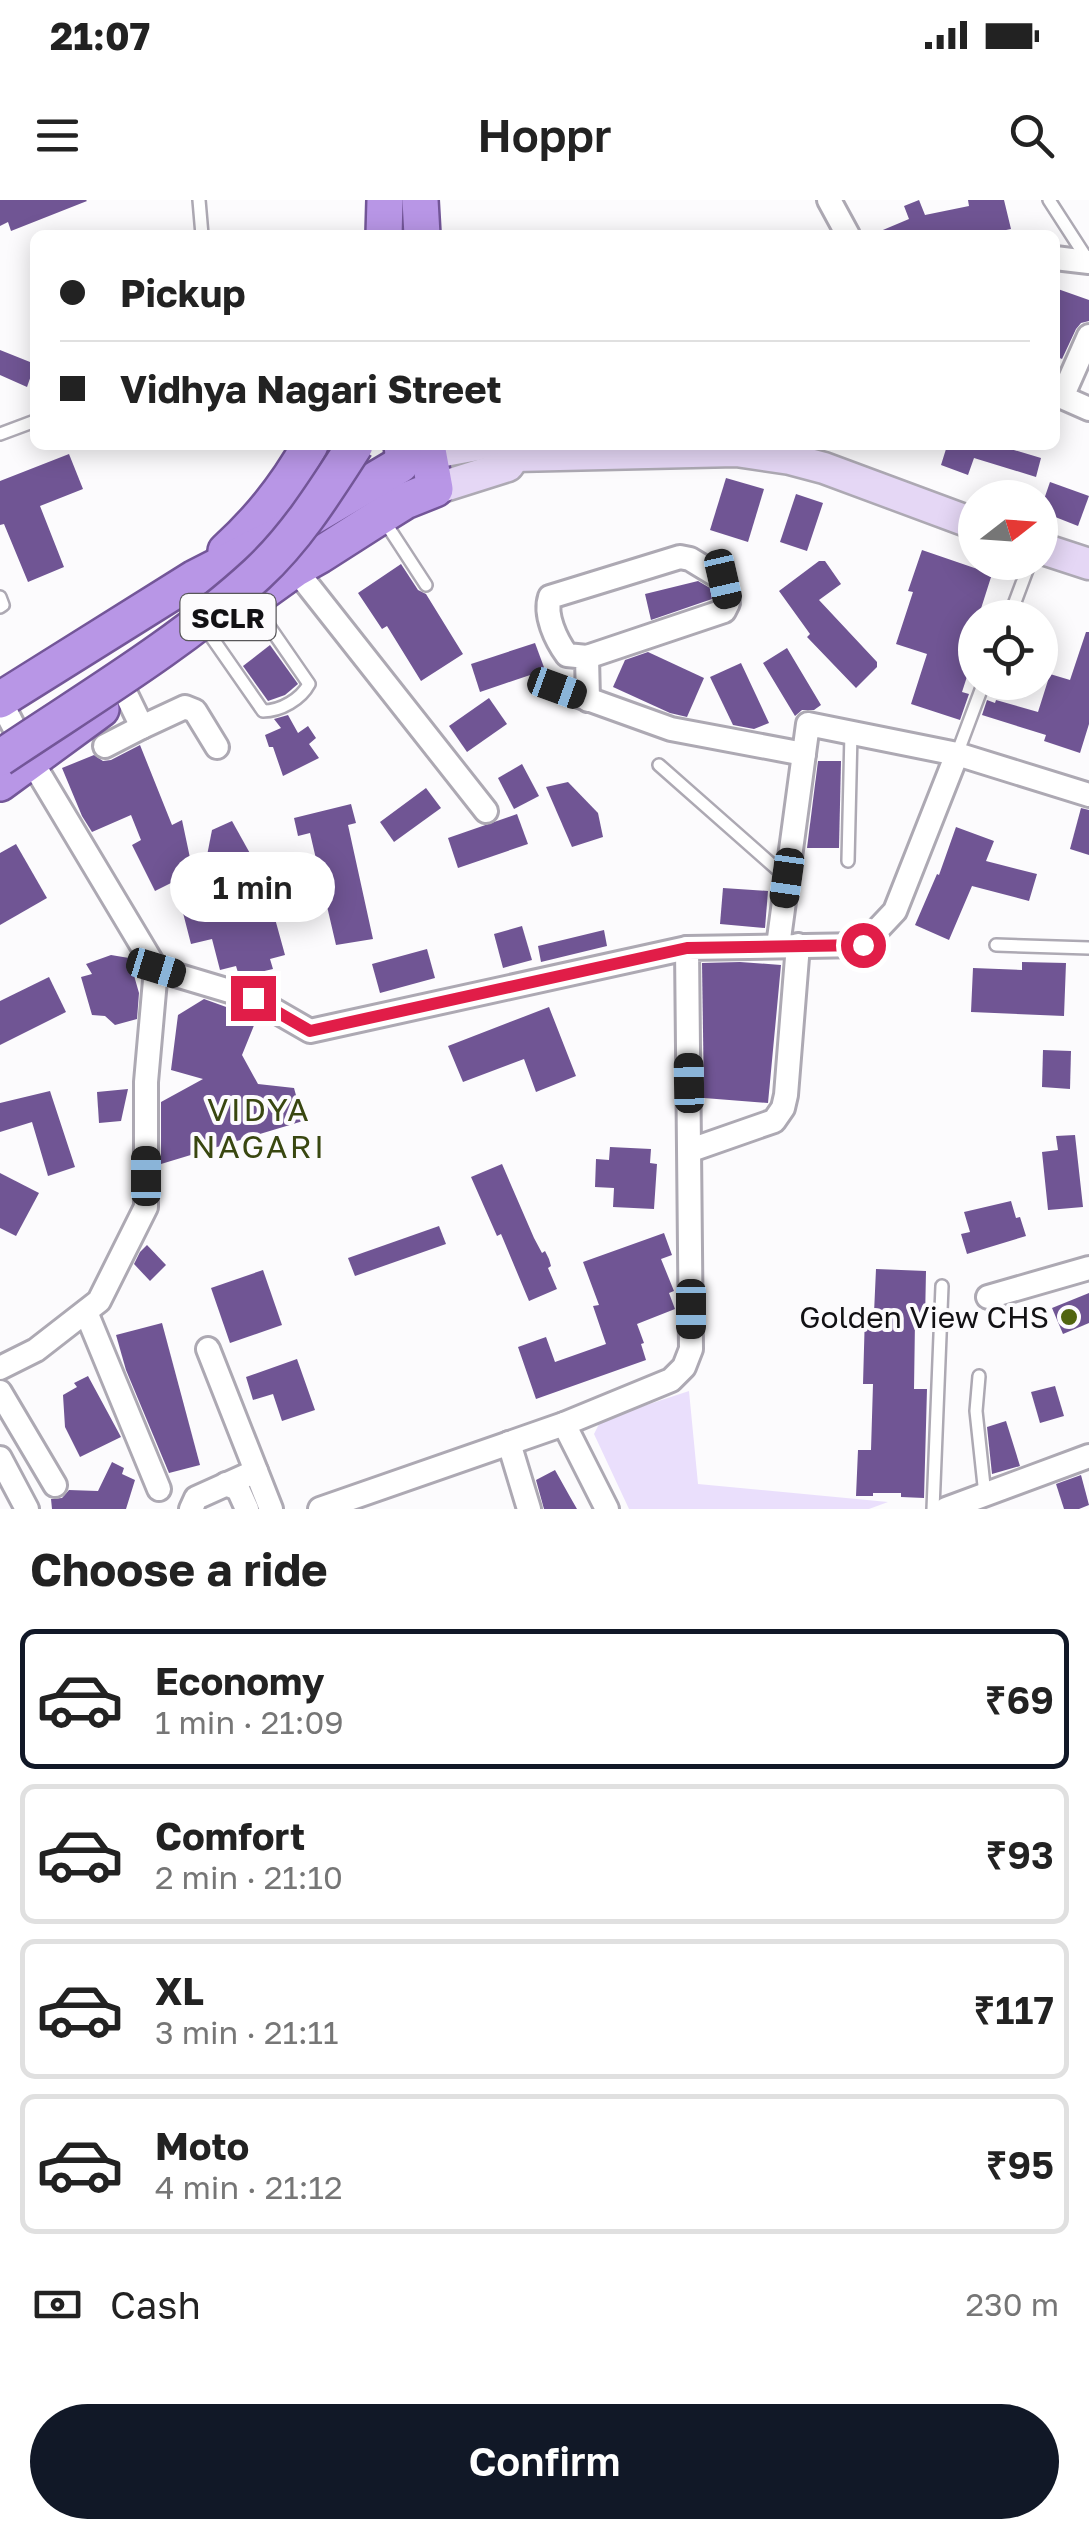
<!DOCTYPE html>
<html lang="en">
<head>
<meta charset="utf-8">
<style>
  :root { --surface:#fff; --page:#f2f2f2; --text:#222; --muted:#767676; --line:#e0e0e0; --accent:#111827 }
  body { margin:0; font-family:"Golos Text",sans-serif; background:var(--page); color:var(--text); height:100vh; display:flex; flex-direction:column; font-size:38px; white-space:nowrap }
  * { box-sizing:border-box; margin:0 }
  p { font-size:32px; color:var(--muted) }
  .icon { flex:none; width:55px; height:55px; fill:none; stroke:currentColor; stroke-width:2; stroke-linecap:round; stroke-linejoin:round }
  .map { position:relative; height:1309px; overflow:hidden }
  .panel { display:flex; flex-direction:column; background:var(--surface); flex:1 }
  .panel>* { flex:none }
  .hud { position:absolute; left:30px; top:30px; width:1030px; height:220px; border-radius:15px; box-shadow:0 5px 25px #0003; display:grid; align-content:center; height:220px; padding:0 30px; background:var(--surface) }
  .needle { width:65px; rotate:73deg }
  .tools { position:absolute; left:958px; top:280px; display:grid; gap:20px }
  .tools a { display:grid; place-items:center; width:100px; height:100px; border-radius:50%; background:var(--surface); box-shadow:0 5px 25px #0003; font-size:50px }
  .end { position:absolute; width:45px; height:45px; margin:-22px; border:12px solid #e11d48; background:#fff; box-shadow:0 0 0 5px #fff }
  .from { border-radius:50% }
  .bubble { position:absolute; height:70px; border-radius:35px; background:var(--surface); box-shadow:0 5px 25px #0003; font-size:32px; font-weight:600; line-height:70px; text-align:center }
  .car { position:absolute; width:30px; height:60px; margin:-30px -15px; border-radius:12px; box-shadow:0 0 8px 2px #0007; background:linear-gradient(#222 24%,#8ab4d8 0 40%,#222 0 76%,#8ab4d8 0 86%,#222 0) }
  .hud b { display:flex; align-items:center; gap:35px; height:95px; font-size:38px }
  .hud b+b { border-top:2px solid var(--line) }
  .hud i { width:25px; height:25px; background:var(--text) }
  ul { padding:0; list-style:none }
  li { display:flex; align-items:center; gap:30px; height:140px; margin:0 20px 15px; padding:0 10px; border:5px solid var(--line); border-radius:15px }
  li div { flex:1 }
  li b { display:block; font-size:38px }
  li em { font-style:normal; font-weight:600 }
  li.current { border-color:var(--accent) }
  li>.icon { width:90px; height:90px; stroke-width:1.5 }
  h2 { padding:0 30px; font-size:45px; line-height:120px }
  .pay { display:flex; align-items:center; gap:25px; height:110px; padding:0 30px; font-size:38px }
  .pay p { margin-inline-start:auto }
  .button { display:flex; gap:20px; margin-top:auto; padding:20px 30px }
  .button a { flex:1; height:115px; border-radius:60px; background:var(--accent); color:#fff; font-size:40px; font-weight:600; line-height:115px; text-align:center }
  .status { display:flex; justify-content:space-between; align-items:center; height:70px; padding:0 50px; background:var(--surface); direction:ltr }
  .status svg { height:28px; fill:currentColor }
  header { display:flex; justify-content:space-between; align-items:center; height:130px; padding:0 30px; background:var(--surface); font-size:45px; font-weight:600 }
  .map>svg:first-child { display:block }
  .green { fill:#eadffc }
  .building { fill:#705594 }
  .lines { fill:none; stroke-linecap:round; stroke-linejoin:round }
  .service-casing { stroke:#ada9b3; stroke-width:16 }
  .minor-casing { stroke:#ada9b3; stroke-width:28 }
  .secondary-casing { stroke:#ada9b3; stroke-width:35 }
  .trunk-casing { stroke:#735698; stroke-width:40 }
  .service { stroke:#fff; stroke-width:11 }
  .minor { stroke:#fff; stroke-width:22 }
  .secondary { stroke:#e5d7f5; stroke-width:30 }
  .trunk { stroke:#b896e6; stroke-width:35 }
  .trunk-bridge-casing { stroke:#735698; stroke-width:40; stroke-linecap:butt }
  .trunk-bridge { stroke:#b896e6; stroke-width:35 }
  .route { stroke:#e11d48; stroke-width:12 }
  .poi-dot { fill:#50640f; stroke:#fcfbfd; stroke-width:4 }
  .labels { text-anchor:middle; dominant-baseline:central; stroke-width:8; stroke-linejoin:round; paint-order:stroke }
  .shield { fill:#fcfbfd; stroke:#58575a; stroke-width:2.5 }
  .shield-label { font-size:28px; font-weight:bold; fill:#121114 }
  .poi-label { font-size:30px; fill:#121114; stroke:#fcfbfd; text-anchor:end }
  .neighbourhood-label { font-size:32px; letter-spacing:2.5px; fill:#394710; stroke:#fcfbfd }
</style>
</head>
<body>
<div class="status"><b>21:07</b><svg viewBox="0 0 49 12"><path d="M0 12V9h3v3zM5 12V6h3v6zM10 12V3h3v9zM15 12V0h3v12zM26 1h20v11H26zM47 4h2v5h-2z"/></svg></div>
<header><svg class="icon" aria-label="menu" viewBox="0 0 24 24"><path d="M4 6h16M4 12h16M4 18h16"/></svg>Hoppr<svg class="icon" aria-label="search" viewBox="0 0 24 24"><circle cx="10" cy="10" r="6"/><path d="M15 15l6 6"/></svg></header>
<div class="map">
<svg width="1089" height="1309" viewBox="0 0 1089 1309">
  <rect width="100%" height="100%" fill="#fcfbfd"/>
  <path class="green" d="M 689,1191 L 698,1284 L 888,1302 L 869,1309 L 629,1309 L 594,1234 L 601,1220 Z"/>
  <g class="building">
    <path d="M 0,0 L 86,0 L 87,1 L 11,31 L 8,22 L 0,26 Z"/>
    <path d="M 919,0 L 925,15 L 969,6 L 968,0 L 1004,0 L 1011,29 L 982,35 L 871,35 L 909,19 L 904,6 Z"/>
    <path d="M 1055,88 L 1089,100 L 1089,121 L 1081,123 L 1076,129 L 1062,159 L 1055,156 Z"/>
    <path d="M 0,150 L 35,164 L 27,187 L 0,175 Z"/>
    <path d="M 944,245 L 997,245 L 1041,258 L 1036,277 L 974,258 L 968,275 L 941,265 L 946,249 L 944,249 Z"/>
    <path d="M 69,254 L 83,289 L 40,306 L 64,367 L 28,382 L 4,324 L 0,325 L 0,281 Z"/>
    <path d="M 726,278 L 764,289 L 748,342 L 710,330 Z"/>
    <path d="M 1050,282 L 1089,296 L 1078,326 L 1040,311 Z"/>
    <path d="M 796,294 L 823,303 L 807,351 L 780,342 Z"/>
    <path d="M 922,350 L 992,374 L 978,418 L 975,418 L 975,452 L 962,492 L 969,494 L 960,520 L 911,504 L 927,454 L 896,444 L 913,392 L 908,391 Z"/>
    <path d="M 819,361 L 825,361 L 841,384 L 819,400 L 877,462 L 877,467 L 856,488 L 807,437 L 810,434 L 779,391 Z"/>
    <path d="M 401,364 L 418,390 L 426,394 L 463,454 L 421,481 L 387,426 L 382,429 L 358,393 Z"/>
    <path d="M 698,381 L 710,388 L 712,399 L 651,420 L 645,394 Z"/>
    <path d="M 1086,432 L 1089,432 L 1089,524 L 1080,553 L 1044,541 L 1046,535 L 982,515 L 987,500 L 995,503 L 996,500 L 1038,512 L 1050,474 L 1070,480 Z"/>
    <path d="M 535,443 L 545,470 L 480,492 L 471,464 Z"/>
    <path d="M 270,445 L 298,484 L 285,495 L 268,501 L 243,466 Z"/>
    <path d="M 787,448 L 821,505 L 814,510 L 802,510 L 795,516 L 763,463 Z"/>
    <path d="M 648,452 L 704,478 L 687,517 L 670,513 L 613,487 L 625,460 Z"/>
    <path d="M 741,463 L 769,523 L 754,529 L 733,525 L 710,477 Z"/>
    <path d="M 489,498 L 507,524 L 467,552 L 449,526 Z"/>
    <path d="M 288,515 L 298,533 L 308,526 L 316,538 L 309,544 L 319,558 L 283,576 L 273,547 L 269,547 L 265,535 L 281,528 L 274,519 Z"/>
    <path d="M 140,545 L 172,625 L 182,620 L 193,672 L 155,691 L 132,645 L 141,640 L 131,615 L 92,632 L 82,616 L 62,568 L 94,555 L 103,561 L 111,560 Z"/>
    <path d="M 818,561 L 841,561 L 839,648 L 807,648 Z"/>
    <path d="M 522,564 L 539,596 L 514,609 L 498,578 Z"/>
    <path d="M 568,582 L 598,613 L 603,637 L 572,647 L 546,587 Z"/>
    <path d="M 426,588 L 441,608 L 394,642 L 380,622 Z"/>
    <path d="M 351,604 L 356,623 L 348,625 L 373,739 L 336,745 L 310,633 L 298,636 L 294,618 Z"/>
    <path d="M 1081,608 L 1089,610 L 1089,655 L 1070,649 Z"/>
    <path d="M 517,614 L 528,644 L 458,668 L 448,638 Z"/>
    <path d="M 232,621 L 252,657 L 202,681 L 212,630 Z"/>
    <path d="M 956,627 L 994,641 L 986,661 L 1037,674 L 1029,701 L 972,686 L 949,740 L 915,725 L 937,674 L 939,675 Z"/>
    <path d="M 16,644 L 47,698 L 0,725 L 0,653 Z"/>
    <path d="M 266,686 L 285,755 L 270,759 L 273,769 L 256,773 L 255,771 L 239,776 L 236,766 L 220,770 L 212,739 L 191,744 L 182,709 Z"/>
    <path d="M 723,688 L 768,691 L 765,728 L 720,724 Z"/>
    <path d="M 522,726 L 532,760 L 503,768 L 494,734 Z"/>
    <path d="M 604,730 L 607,746 L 541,762 L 538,746 Z"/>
    <path d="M 427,749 L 435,778 L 380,793 L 372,764 Z"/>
    <path d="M 111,755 L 129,758 L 139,793 L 137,819 L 115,825 L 105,816 L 92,815 L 81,777 L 92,774 L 86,764 Z"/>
    <path d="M 740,762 L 781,765 L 768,903 L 704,898 L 702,763 Z"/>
    <path d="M 1022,762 L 1066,763 L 1064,816 L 971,812 L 973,768 L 1022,770 Z"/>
    <path d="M 49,777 L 66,812 L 0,845 L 0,801 Z"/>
    <path d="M 204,799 L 257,818 L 242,855 L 258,884 L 294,888 L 303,921 L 161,964 L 161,902 L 203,879 L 171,870 L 178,815 Z"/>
    <path d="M 549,807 L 576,876 L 536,892 L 524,859 L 463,882 L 448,846 Z"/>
    <path d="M 1043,850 L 1071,851 L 1070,889 L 1042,887 Z"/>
    <path d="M 128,889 L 121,921 L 99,923 L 97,892 Z"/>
    <path d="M 50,891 L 75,967 L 48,976 L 32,922 L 0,932 L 0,903 Z"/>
    <path d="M 1075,935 L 1083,1007 L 1048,1010 L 1042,952 L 1058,950 L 1056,936 Z"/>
    <path d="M 610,947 L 651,949 L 650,963 L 657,964 L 654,1009 L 613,1007 L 614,988 L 595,987 L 596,959 L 609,960 Z"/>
    <path d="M 502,964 L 534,1038 L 542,1053 L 545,1051 L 549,1059 L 551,1066 L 548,1068 L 557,1089 L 529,1101 L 501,1034 L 497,1036 L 471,977 Z"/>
    <path d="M 0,973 L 39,993 L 16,1036 L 0,1028 Z"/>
    <path d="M 1011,1001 L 1016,1018 L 1020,1017 L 1026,1036 L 967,1054 L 961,1034 L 970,1032 L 964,1012 Z"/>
    <path d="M 439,1026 L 446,1044 L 355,1076 L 348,1058 Z"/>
    <path d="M 664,1033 L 672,1055 L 661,1059 L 674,1091 L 669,1093 L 675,1109 L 637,1124 L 644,1143 L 641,1144 L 646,1160 L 536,1199 L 518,1147 L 546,1137 L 555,1162 L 606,1144 L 593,1106 L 599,1105 L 583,1062 Z"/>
    <path d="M 147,1045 L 166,1065 L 150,1081 L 134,1064 L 140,1052 Z"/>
    <path d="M 876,1069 L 926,1071 L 925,1121 L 915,1121 L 914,1189 L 927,1189 L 924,1298 L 901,1297 L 901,1293 L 873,1293 L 873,1296 L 856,1296 L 858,1250 L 871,1250 L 873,1184 L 863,1184 L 865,1113 L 874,1113 Z"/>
    <path d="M 263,1070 L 282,1125 L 230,1143 L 211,1088 Z"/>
    <path d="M 1089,1093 L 1089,1123 L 1063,1134 L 1052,1108 Z"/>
    <path d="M 162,1123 L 200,1265 L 169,1273 L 126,1170 L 116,1135 Z"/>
    <path d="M 297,1159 L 315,1210 L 282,1221 L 273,1194 L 253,1200 L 246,1177 Z"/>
    <path d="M 88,1176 L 121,1237 L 80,1257 L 65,1227 L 63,1195 L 77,1187 L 74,1183 Z"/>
    <path d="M 1055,1186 L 1064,1216 L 1040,1223 L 1031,1192 Z"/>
    <path d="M 1006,1221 L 1020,1266 L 992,1274 L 987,1227 Z"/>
    <path d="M 112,1262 L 124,1268 L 122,1274 L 135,1280 L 126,1309 L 52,1309 L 51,1299 L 62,1298 L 69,1290 L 98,1291 Z"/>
    <path d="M 555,1270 L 569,1295 L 577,1309 L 544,1309 L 536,1280 Z"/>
    <path d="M 1081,1275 L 1089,1305 L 1079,1309 L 1064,1309 L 1056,1284 Z"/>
  </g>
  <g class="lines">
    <g class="service-casing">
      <g id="service">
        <path d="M 199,0 L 202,35"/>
        <path d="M 1049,0 L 1089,62"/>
        <path d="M 0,234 L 35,221"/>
        <path d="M 383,319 L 426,385"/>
        <path d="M 0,397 L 3,405 L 0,407"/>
        <path d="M 1009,418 L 1030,362"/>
        <path d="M 208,432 L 263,511 C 281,511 301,499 309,484 L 253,403"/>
        <path d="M 957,554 L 984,482"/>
        <path d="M 659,565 L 787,678"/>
        <path d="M 848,661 L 851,533"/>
        <path d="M 996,745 L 1089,748"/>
        <path d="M 979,1176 L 976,1211 L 985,1295"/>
        <path d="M 933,1309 L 942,1086"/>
      </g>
    </g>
    <g class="minor-casing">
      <g id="minor">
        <path d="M 829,0 L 848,35"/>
        <path d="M 1055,58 L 1089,62"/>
        <path d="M 1055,194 L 1089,209"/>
        <path d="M 1062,197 L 1089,136"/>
        <path d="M 295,369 L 486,611"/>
        <path d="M 587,457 L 724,411 L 728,403 L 723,379 L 690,359 L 680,357 L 550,397 C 544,415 556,440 567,455 L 587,457 L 588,500"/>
        <path d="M 557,488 L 671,529 L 804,554"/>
        <path d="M 125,492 L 142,527 L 185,507 L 195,511 L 217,547"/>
        <path d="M 0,500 L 31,560 L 156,769 L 253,798 L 310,831 L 687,748"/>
        <path d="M 105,546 L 142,527"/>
        <path d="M 778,746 L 808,524 L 957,554 L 1089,595"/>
        <path d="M 691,950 L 774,921 L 783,908 L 786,895 L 798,745"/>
        <path d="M 988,1097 L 1089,1068"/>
        <path d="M 86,1112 L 159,1289"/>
        <path d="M 208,1149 L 271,1309"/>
        <path d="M 0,1168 L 36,1150 L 99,1101 L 146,1007 L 146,882 L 156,769"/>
        <path d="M 0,1192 L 55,1285"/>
        <path d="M 564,1224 L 607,1309"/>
        <path d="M 509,1243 L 529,1309"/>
        <path d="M 0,1258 L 27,1309"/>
        <path d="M 226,1284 L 238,1289 L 247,1309"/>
        <path d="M 191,1309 L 196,1298 L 256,1271"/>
        <path d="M 320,1309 L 564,1224 L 671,1180 L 684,1167 L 691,1149 L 687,748 L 863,745 L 895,711 L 957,554"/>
        <path d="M 946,1309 L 1089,1256"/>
      </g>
    </g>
    <g class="secondary-casing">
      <g id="secondary">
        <path d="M 491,245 L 506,248 L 515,256 L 736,251 L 790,259 L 824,268 L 975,324"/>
        <path d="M 428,254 L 477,245"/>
        <path d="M 435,289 L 508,266 L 515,256"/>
        <path d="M 1040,348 L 1089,364"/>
      </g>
    </g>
    <g class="trunk-casing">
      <g id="trunk">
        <path d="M 420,0 L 422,35"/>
        <path d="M 384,35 L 385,0"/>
        <path d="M 226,351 C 259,321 288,285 310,245"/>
        <path d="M 224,420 L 295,369 L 320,355 L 381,316 L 405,301 L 435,289 L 427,245"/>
        <path d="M 0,500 L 195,378 L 295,327 L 400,265 L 403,254 L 402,245"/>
        <path d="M 0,583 L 101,509"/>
      </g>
    </g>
    <use href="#service" class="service"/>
    <use href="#minor" class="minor"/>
    <use href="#secondary" class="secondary"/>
    <use href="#trunk" class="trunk"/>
    <g class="trunk-bridge-casing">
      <path id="trunk-bridge" d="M 0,558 C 86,500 181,444 257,374 C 297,337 326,290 355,245"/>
    </g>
    <use href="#trunk-bridge" class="trunk-bridge"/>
  </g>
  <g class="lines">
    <path class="route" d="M 253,798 L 310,831 L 687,748 L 863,745"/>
  </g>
  <circle class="poi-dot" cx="1069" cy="1117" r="10"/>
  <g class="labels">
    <rect class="shield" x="180.5" y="394" width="95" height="46" rx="8"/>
    <g class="shield-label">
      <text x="228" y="417">SCLR</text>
    </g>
    <g class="poi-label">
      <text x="1049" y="1117">Golden View CHS</text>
    </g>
    <g class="neighbourhood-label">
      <text x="259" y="909">VIDYA<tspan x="259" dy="37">NAGARI</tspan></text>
    </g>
  </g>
</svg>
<div class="tools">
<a><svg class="needle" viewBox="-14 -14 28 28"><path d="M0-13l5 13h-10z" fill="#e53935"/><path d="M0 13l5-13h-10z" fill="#767676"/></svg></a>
<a><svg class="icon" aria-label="locate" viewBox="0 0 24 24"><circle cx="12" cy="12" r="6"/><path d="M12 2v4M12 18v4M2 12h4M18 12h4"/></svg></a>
</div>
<i class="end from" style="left:863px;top:745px"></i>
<i class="end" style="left:253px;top:798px"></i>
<div class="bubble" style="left:170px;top:652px;width:165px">1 min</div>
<i class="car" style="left:723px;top:379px;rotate:167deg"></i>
<i class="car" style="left:557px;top:488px;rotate:110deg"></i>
<i class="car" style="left:787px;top:678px;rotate:188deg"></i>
<i class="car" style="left:156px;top:768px;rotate:107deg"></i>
<i class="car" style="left:689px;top:883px;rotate:359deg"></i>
<i class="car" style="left:146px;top:976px;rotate:0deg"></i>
<i class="car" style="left:691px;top:1109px;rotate:180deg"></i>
<div class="hud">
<b><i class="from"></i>Pickup</b>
<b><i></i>Vidhya Nagari Street</b>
</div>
</div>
<section class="panel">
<h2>Choose a ride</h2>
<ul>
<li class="current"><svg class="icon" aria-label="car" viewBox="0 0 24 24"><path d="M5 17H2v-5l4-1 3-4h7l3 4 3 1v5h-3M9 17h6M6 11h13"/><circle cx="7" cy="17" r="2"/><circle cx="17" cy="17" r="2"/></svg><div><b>Economy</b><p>1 min · 21:09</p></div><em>₹69</em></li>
<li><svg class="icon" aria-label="car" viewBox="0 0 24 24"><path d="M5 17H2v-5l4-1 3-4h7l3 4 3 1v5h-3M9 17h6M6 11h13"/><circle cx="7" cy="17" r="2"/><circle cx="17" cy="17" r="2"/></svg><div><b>Comfort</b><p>2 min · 21:10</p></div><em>₹93</em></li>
<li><svg class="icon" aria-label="car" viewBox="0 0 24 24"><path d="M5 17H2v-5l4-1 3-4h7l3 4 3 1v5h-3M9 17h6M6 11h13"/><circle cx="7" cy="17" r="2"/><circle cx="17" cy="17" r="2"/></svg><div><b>XL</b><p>3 min · 21:11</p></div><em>₹117</em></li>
<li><svg class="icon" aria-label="car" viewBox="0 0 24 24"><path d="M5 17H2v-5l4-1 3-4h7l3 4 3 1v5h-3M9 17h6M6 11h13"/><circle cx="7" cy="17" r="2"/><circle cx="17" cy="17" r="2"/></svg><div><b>Moto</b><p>4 min · 21:12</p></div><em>₹95</em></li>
</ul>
<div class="pay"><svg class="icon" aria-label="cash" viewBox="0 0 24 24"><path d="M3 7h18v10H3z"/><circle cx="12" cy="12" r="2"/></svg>Cash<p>230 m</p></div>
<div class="button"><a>Confirm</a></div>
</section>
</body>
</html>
